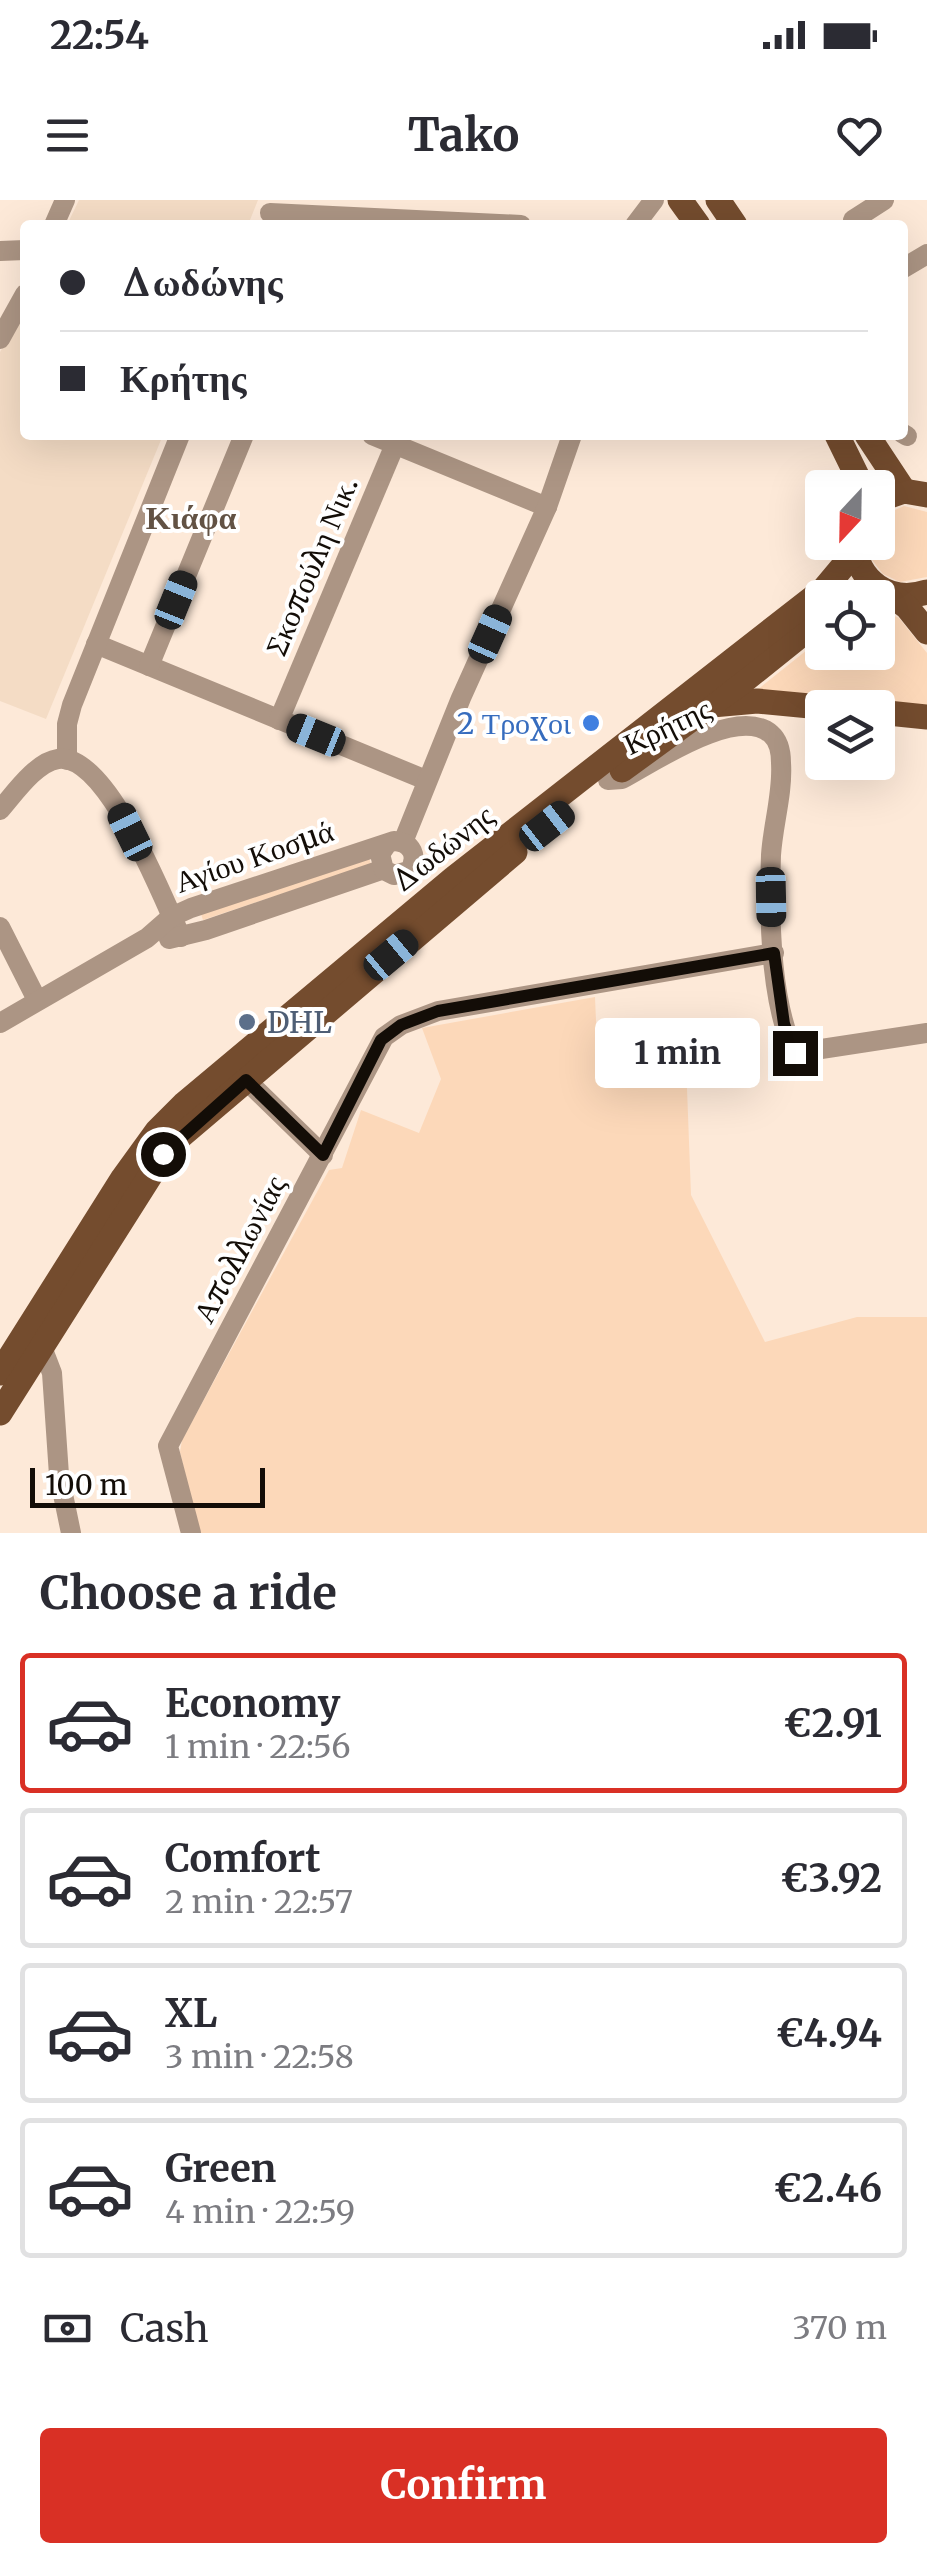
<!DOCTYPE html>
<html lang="en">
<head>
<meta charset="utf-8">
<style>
  :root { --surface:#fff; --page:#f7f7f7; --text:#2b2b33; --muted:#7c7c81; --line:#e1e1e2; --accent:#d93025 }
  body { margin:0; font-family:Merriweather,serif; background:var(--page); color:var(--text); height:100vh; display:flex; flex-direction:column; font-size:38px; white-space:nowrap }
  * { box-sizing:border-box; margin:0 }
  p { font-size:32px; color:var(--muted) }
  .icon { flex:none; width:55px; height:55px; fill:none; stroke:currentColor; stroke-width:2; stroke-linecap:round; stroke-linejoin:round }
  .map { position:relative; height:1333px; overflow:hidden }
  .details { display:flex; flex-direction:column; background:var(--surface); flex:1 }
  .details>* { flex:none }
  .guide { position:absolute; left:20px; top:20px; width:888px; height:220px; border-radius:10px; box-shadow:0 10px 40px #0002; display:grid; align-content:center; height:220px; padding:0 40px; background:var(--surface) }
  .needle { width:65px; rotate:202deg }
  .fabs { position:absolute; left:805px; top:270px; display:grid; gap:20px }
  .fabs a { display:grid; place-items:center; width:90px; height:90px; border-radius:10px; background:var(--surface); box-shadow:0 10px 40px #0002; font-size:50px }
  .scale { position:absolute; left:30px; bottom:25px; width:235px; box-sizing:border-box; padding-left:10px; border:5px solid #130d07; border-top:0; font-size:28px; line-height:35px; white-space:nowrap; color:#130d07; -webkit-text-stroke:8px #fff; paint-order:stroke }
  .end { position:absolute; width:45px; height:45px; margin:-22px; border:12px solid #130d07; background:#fff; box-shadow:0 0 0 5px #fff }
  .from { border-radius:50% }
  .bubble { position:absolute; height:70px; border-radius:10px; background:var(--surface); box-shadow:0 10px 40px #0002; font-size:32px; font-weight:700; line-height:70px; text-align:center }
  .car { position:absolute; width:30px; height:60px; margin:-30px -15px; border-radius:12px; box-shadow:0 0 8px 2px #0007; background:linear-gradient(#222 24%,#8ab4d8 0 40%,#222 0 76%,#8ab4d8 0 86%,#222 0) }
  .guide b { display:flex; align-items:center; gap:35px; height:95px; font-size:38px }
  .guide b+b { border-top:2px solid var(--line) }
  .guide i { width:25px; height:25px; background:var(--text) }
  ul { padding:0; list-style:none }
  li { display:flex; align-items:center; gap:30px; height:140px; margin:0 20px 15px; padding:0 20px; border:5px solid var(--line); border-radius:10px }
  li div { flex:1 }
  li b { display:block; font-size:38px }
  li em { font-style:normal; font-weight:700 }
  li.on { border-color:var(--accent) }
  li>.icon { width:90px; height:90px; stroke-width:1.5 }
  h2 { padding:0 40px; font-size:45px; line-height:120px }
  .pay { display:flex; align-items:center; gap:25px; height:110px; padding:0 40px; font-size:38px }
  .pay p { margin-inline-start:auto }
  .primary-button { display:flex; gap:20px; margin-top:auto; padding:20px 40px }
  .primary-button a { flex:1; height:115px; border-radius:10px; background:var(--accent); color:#fff; font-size:40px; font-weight:700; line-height:115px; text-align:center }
  .status { display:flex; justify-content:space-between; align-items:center; height:70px; padding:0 50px; background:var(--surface); direction:ltr }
  .status svg { height:28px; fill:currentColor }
  header { display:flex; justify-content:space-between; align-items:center; height:130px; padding:0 40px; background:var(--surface); font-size:45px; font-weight:700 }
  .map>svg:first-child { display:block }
  .built { fill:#f4dcc5 }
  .green { fill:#fcd8b9 }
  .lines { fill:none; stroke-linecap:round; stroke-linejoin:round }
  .minor { stroke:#ac9584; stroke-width:20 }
  .major { stroke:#744c2e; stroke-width:25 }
  .route { stroke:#130d07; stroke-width:12 }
  .shop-dot { fill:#3f7fe0; stroke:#fff; stroke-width:4 }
  .service-dot { fill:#5c6f8a; stroke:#fff; stroke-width:4 }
  .labels { text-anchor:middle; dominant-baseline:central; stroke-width:8; stroke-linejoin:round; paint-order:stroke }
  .street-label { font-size:30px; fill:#130d07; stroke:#fff }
  .shop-label { font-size:30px; fill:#366cbe; stroke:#fff; text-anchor:end }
  .service-label { font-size:30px; fill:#4e5e75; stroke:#fff; text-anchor:start }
  .neighbourhood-label { font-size:32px; font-weight:bold; fill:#625244; stroke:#fff }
</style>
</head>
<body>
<div class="status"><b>22:54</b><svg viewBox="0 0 49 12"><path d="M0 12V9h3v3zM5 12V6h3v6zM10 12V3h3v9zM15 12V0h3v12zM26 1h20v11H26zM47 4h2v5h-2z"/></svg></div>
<header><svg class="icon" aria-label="menu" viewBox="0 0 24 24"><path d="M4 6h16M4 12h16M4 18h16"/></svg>Tako<svg class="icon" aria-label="heart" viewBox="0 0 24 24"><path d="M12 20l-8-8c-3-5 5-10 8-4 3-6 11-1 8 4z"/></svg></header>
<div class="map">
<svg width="927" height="1333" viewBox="0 0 927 1333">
  <rect width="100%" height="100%" fill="#fde9d8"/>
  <g class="built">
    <path d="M 79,0 L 258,0 L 248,25 L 67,25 Z"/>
    <path d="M 25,112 L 25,235 L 163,235 L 46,519 L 0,501 L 0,152 Z"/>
  </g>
  <g class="green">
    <path d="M 904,306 L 927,312 L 927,377 L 900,382 L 883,374 L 872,360 L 868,343 L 878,342 L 879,317 Z"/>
    <path d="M 878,408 L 899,418 L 927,453 L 927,512 L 752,494 L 822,438 L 822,452 L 878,452 Z"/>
    <path d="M 368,655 L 371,664 L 203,720 L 200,711 Z"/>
    <path d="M 595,797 L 597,844 L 685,835 L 691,995 L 765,1142 L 857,1117 L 927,1117 L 927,1333 L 199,1333 L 180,1252 L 182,1240 L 329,970 L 342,968 L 361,910 L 419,933 L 441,879 L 422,828 Z"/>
  </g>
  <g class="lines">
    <g class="minor">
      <path d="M 270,13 L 521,25"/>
      <path d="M 853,20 L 884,0"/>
      <path d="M 54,25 L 65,0"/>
      <path d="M 635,25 L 654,0"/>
      <path d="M 0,51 L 25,50"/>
      <path d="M 902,69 L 927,54"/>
      <path d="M 0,139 L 25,94"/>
      <path d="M 902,233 L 907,236"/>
      <path d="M 372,235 L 547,307"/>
      <path d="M 96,444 L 426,580"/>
      <path d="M 149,466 L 244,235"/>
      <path d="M 279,520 L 399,235"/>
      <path d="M 67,560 L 67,524 L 72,505 L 180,235"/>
      <path d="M 608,580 L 622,579 C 654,562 737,505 771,534 C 779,541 781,553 781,563 C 783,593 773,624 771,655 C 769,712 769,801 795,853 L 927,833"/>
      <path d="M 0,610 C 14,594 36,562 58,559 C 107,552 163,699 181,737"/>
      <path d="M 403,642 L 461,498 L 547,307 L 572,235"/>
      <path d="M 0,727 L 37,800"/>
      <path d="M 169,739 L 206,730 L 384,669"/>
      <path d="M 0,823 L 147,738 L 171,717 L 191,708 L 394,641 C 412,642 419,657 409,671 L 394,675 L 384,670 L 380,654 L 387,644"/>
      <path d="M 246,880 L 323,955"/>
      <path d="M 42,1147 L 52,1173 L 59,1275 L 71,1333"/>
      <path d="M 191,1333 L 168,1246 L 384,837 L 401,825 L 438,811 L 774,753"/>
    </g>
    <g class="major">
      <path d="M 680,0 L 698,25"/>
      <path d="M 718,0 L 735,25"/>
      <path d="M 837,235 L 863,288"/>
      <path d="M 867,235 L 904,291"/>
      <path d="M 878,300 L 904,291 L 927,295"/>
      <path d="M 854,342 C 857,382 890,404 927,392"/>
      <path d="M 888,393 L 907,407 L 927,432"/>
      <path d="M 712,505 L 757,501 L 831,508"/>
      <path d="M 878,512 L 927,517"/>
      <path d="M 622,570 L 741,483 L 822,418"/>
      <path d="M 0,1173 L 123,978 L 157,931 L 184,904 L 454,678 L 824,389 L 855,352"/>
      <path d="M 0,1213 L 169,946 L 515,652"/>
    </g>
  </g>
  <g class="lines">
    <path class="route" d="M 163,954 L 246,880 L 323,955 L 381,840 L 401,825 L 438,811 L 774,753 L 784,824 L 795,853"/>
  </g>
  <circle class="shop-dot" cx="591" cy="523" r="10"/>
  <circle class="service-dot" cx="247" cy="822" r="10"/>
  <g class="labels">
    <g class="street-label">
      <text transform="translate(311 366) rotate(-67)">Σκοπούλη Νικ.</text>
      <text transform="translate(667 526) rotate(-25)">Κρήτης</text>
      <text transform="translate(442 648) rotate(-38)">Δωδώνης</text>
      <text transform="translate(254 656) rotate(-19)">Αγίου Κοσμά</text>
      <text transform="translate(239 1049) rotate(-62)">Απολλωνίας</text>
    </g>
    <g class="shop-label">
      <text x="571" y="523">2 Τροχοι</text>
    </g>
    <g class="service-label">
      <text x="267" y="822">DHL</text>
    </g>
    <g class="neighbourhood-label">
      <text x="191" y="318">Κιάφα</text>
    </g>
  </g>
</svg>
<div class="fabs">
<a><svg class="needle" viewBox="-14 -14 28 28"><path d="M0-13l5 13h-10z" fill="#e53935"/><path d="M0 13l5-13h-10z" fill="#7c7c81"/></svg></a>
<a><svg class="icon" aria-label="locate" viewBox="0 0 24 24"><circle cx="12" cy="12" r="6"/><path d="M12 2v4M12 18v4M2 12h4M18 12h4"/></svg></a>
<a><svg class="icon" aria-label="layers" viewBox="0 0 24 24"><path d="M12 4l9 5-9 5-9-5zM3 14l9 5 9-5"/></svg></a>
</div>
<div class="scale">100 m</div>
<i class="end from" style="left:163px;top:954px"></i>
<i class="end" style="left:795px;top:853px"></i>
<div class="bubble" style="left:595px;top:818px;width:165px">1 min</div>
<i class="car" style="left:176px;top:400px;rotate:22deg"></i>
<i class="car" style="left:490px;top:434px;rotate:24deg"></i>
<i class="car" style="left:316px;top:535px;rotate:292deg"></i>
<i class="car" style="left:547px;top:626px;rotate:52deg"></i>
<i class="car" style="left:130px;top:632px;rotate:334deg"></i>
<i class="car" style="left:771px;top:697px;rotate:179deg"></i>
<i class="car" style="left:391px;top:755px;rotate:50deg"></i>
<div class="guide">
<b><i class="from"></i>Δωδώνης</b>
<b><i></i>Κρήτης</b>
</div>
</div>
<section class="details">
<h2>Choose a ride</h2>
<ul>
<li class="on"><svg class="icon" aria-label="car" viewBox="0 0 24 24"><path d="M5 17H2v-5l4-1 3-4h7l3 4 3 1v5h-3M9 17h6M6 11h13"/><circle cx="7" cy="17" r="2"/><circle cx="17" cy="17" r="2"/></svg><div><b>Economy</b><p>1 min · 22:56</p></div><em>€2.91</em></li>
<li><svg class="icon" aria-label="car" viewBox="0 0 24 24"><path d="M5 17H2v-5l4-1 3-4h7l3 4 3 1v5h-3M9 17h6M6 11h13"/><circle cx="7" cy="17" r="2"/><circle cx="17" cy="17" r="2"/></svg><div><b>Comfort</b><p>2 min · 22:57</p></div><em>€3.92</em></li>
<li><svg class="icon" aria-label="car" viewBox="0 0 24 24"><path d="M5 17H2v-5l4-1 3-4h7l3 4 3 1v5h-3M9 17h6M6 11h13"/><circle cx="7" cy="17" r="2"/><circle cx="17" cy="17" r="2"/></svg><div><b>XL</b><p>3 min · 22:58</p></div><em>€4.94</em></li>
<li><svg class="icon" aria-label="car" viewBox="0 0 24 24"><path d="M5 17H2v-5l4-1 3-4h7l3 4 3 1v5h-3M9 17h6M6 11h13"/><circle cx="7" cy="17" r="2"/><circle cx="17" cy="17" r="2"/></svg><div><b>Green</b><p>4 min · 22:59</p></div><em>€2.46</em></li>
</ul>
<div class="pay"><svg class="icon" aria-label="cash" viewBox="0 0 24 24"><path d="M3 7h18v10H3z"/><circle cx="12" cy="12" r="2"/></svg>Cash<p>370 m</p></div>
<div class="primary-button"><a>Confirm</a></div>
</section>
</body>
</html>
